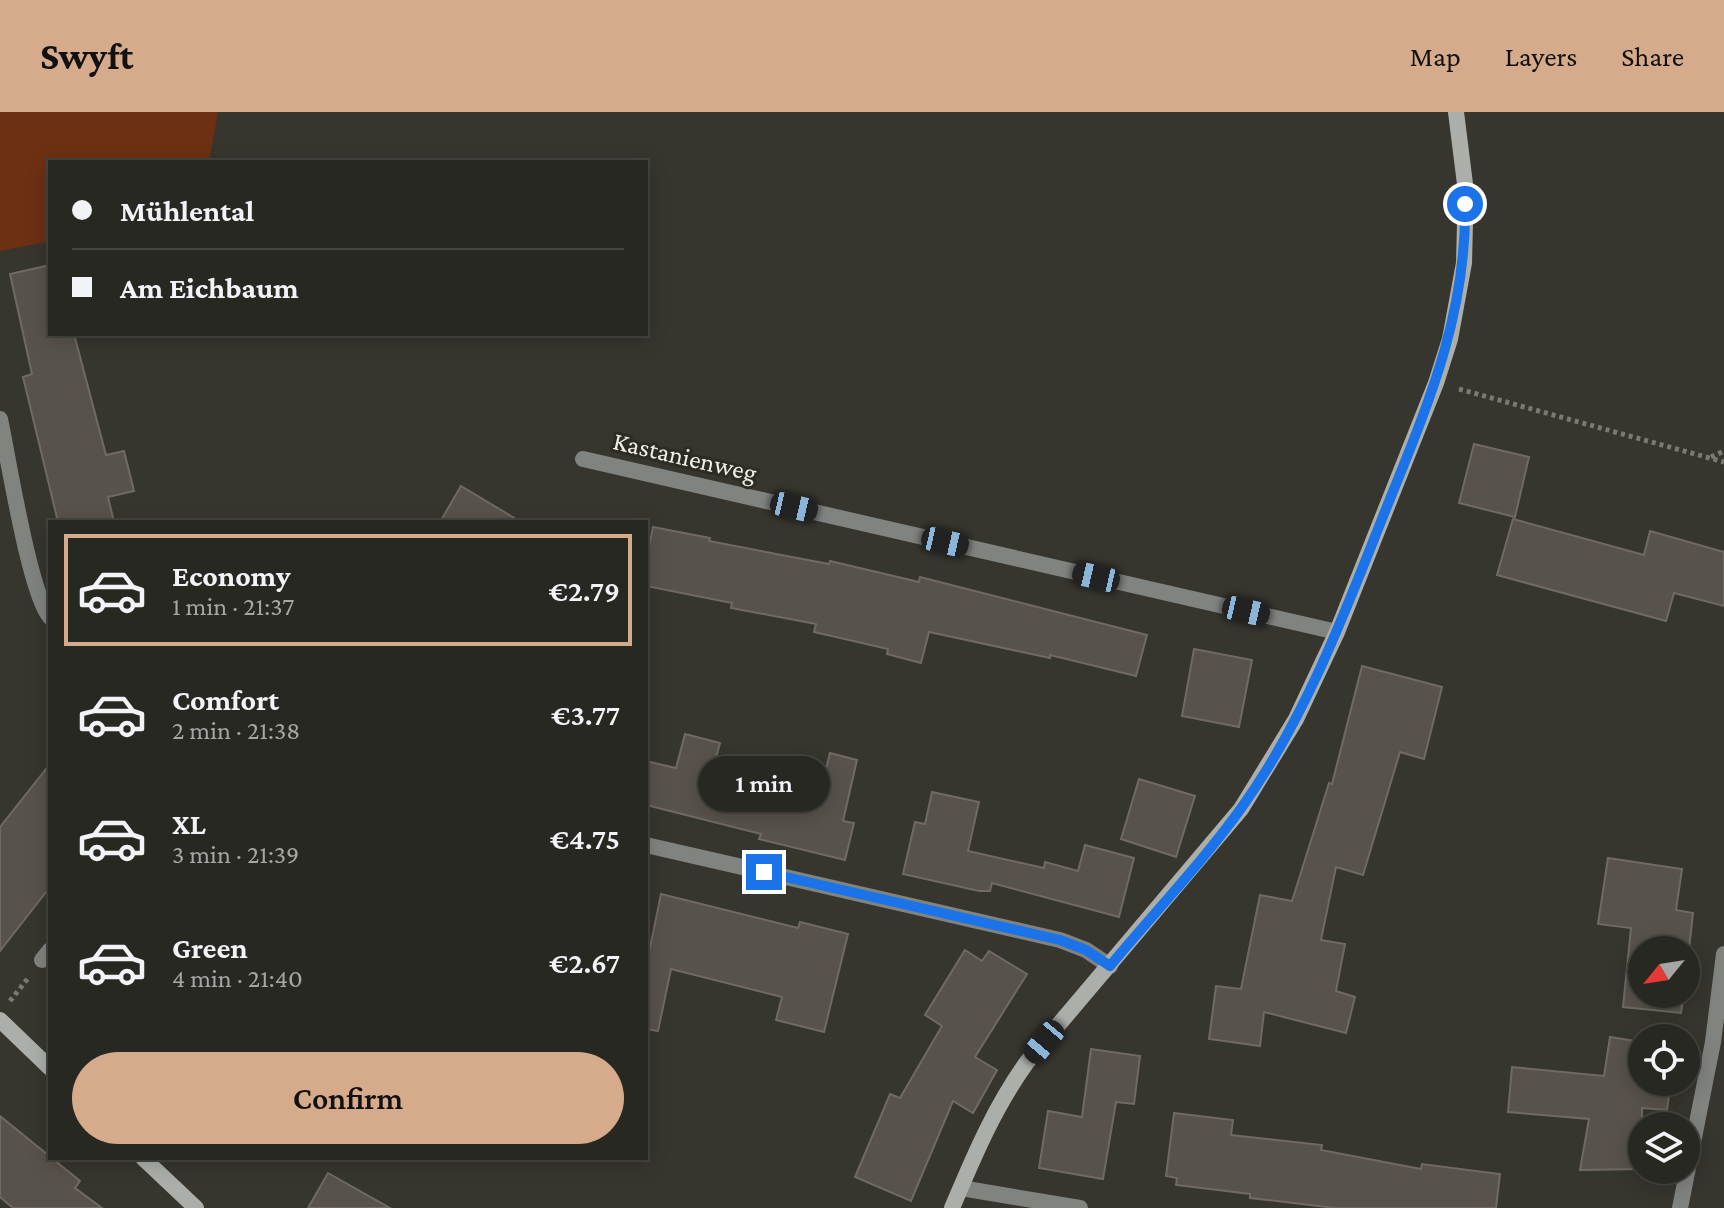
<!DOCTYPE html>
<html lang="en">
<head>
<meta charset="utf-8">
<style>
  :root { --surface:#282822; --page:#34342f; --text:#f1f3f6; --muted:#a5a6a5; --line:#444440; --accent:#d6ab8b }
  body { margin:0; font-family:"Crimson Pro",serif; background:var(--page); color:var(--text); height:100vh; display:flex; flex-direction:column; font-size:30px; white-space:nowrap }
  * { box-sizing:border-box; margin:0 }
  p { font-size:26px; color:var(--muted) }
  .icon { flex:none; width:44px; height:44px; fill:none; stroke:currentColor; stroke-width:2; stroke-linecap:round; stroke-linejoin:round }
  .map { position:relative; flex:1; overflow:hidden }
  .panel { position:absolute; left:48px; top:408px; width:600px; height:640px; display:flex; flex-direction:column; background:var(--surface); border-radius:0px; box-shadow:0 4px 20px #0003,0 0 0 2px var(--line) }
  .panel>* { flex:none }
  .hud { position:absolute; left:48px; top:48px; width:600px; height:176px; border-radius:0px; box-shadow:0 4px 20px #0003,0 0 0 2px var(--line); display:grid; align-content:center; height:176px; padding:0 24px; background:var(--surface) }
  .needle { width:52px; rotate:240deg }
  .fabs { position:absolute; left:1628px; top:824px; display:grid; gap:16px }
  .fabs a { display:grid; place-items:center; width:72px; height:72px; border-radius:50%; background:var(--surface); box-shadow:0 4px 20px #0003,0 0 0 2px var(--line); font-size:40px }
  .end { position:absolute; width:36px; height:36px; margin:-18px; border:10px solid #1a73e8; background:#fff; box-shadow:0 0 0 4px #fff }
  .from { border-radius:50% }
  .bubble { position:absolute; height:56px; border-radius:28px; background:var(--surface); box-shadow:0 4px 20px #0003,0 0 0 2px var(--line); font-size:26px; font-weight:600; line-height:56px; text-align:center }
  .car { position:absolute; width:24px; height:48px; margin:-24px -12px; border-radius:10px; box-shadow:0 0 6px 2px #0007; background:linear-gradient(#222 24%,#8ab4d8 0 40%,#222 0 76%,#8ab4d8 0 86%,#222 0) }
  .hud b { display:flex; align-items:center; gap:28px; height:76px; font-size:30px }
  .hud b+b { border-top:2px solid var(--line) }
  .hud i { width:20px; height:20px; background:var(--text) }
  ul { padding:14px 0 0; list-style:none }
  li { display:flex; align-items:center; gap:24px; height:112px; margin:0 16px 12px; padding:0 8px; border:4px solid transparent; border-radius:0px }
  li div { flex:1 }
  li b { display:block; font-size:30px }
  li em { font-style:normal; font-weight:600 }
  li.active { border-color:var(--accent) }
  li>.icon { width:72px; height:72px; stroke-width:1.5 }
  .action { display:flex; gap:16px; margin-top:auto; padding:16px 24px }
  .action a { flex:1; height:92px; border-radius:48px; background:var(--accent); color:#111; font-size:32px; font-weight:600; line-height:92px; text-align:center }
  header { display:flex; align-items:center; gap:48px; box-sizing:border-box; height:112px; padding:0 40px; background:var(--accent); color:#111 }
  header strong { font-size:38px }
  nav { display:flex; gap:44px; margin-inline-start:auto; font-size:28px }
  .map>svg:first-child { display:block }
  .green { fill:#6d3013 }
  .building { fill:#58524c; stroke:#706a63; stroke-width:2 }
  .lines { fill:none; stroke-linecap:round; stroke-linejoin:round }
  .path { stroke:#7a7973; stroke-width:5; stroke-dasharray:4 4; stroke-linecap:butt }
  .street { stroke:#81837f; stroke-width:16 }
  .secondary { stroke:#acafa9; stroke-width:16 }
  .route { stroke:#1a73e8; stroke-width:10 }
  .labels { text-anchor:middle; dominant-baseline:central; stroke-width:6; stroke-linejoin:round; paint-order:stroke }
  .street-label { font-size:26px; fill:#efeee9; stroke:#2c2b24 }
</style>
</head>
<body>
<header>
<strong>Swyft</strong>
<nav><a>Map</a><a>Layers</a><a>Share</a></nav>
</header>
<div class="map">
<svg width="1724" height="1096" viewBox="0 0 1724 1096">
  <rect width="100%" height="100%" fill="#36352e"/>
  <path class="green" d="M 0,0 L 218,0 L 209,50 L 50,50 L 50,129 L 0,139 Z"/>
  <g class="building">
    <path d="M 50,153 L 50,222 L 74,222 L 106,343 L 124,339 L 134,379 L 108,385 L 114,410 L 58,410 L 23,265 L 32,262 L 10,162 Z"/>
    <path d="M 1474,332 L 1529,345 L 1515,405 L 1459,391 Z"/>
    <path d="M 461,374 L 521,410 L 440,410 Z"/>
    <path d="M 1513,407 L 1644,443 L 1650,419 L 1724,440 L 1724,494 L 1674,481 L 1666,509 L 1497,463 Z"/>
    <path d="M 653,415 L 710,426 L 709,429 L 829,452 L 830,449 L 919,470 L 920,465 L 1147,523 L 1136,564 L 1050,543 L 1050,546 L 929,520 L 921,551 L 887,542 L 888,537 L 814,520 L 816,512 L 731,496 L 732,491 L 646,474 L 646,450 Z"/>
    <path d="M 1194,537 L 1252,548 L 1239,615 L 1182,604 Z"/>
    <path d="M 1362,554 L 1442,575 L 1424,647 L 1400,640 L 1363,763 L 1336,755 L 1321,828 L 1345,832 L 1336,879 L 1355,885 L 1346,921 L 1264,900 L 1260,934 L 1209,927 L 1216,874 L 1241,877 L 1260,783 L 1292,789 L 1329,671 L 1332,672 Z"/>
    <path d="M 685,622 L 720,631 L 711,665 L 727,669 L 724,680 L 784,694 L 790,669 L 821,676 L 830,641 L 857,648 L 843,709 L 854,711 L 845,748 L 759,727 L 761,722 L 646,693 L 646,649 L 676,656 Z"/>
    <path d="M 50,652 L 50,775 L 0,839 L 0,715 Z"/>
    <path d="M 1139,667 L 1195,684 L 1176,745 L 1121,727 Z"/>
    <path d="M 932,680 L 979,690 L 968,739 L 1044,756 L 1045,750 L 1078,759 L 1085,733 L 1134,746 L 1119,805 L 992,771 L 990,779 L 979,779 L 903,762 L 915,710 L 925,712 Z"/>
    <path d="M 1608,746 L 1682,757 L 1676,798 L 1693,801 L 1686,865 L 1686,838 L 1642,838 L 1642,882 L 1684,882 L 1681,901 L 1623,895 L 1631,816 L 1598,812 Z"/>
    <path d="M 661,782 L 798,816 L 800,810 L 848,822 L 824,920 L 776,908 L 782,885 L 671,857 L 658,919 L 646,917 L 646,835 L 650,836 Z"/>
    <path d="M 965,838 L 982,849 L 989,839 L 1027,862 L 975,945 L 997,958 L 973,1001 L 953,989 L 911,1089 L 855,1065 L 890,982 L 900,986 L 942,914 L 925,903 Z"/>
    <path d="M 1610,925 L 1642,930 L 1642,970 L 1671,970 L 1667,998 L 1642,996 L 1642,1057 L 1580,1058 L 1589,1007 L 1508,1000 L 1512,955 L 1604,964 Z"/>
    <path d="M 1091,937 L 1140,944 L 1134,992 L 1116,990 L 1103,1067 L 1039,1056 L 1048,999 L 1082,1005 Z"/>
    <path d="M 1174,1001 L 1233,1008 L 1231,1023 L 1322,1033 L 1321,1038 L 1421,1057 L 1422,1052 L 1500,1062 L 1496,1096 L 1335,1096 L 1250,1086 L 1250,1082 L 1176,1073 L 1177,1066 L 1166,1064 Z"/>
    <path d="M 0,1004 L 80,1069 L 75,1076 L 102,1096 L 13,1096 L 0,1085 Z"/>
    <path d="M 328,1061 L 390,1096 L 308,1096 Z"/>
  </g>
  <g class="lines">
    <g class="path">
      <path d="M 1459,277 L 1724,350"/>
      <path d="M 1711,345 L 1724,339"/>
      <path d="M 10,889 L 29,865"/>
    </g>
    <g class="street">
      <path d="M 0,307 C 8,345 30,483 50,505"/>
      <path d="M 583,347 L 1337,520"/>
      <path d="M 646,733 L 1060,828 L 1086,838 L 1110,854"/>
      <path d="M 42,848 L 50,838"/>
      <path d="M 961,1076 L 1080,1096"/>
      <path d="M 1680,1096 L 1713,930 L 1724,842"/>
    </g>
    <g class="secondary">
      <path d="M 0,908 L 50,956"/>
      <path d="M 143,1046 L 196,1096"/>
      <path d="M 952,1096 C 974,1044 994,996 1027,950 L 1241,697 L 1296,607 L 1337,520 L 1436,271 L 1450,227 L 1464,151 L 1465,111 L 1465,72 L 1456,0"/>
    </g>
  </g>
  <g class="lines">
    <path class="route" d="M 764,760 L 1060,828 L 1086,838 L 1110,854 C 1153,802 1202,751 1242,695 C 1302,611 1340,513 1378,417 C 1421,308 1467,212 1465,92"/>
  </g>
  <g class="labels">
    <g class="street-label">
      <text transform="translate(685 345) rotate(13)">Kastanienweg</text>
    </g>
  </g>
</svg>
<div class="fabs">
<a><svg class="needle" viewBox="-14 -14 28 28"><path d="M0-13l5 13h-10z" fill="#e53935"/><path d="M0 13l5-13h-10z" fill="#a5a6a5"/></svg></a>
<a><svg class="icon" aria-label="locate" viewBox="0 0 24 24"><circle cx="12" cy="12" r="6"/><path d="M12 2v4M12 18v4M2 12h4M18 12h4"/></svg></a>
<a><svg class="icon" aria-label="layers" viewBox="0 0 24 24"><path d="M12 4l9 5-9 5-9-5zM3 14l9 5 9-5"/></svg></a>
</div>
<i class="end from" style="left:1465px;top:92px"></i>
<i class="end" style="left:764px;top:760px"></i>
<div class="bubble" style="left:698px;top:644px;width:132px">1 min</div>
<i class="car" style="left:794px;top:395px;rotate:103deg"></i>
<i class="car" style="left:945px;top:430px;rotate:103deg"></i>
<i class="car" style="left:1096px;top:465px;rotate:283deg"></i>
<i class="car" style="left:1246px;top:499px;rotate:103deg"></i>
<i class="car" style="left:1044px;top:930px;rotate:220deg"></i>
<div class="hud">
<b><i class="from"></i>Mühlental</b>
<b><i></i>Am Eichbaum</b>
</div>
<section class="panel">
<ul>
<li class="active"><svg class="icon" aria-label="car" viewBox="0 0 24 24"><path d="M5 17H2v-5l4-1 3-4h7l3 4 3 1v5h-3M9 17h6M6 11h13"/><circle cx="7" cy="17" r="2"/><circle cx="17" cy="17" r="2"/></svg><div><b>Economy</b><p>1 min · 21:37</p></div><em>€2.79</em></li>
<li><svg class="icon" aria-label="car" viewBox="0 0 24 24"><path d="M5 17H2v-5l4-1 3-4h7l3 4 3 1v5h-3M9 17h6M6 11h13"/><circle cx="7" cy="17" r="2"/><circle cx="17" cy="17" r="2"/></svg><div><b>Comfort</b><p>2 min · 21:38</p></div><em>€3.77</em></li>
<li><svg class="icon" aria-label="car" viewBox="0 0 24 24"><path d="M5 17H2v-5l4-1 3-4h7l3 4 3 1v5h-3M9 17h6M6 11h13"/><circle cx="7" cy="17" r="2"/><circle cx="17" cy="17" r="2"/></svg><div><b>XL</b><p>3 min · 21:39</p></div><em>€4.75</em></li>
<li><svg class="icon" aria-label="car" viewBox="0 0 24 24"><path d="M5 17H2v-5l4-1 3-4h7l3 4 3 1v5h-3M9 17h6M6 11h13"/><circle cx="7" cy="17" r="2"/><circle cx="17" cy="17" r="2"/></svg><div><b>Green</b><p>4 min · 21:40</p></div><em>€2.67</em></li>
</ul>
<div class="action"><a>Confirm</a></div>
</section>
</div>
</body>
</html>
